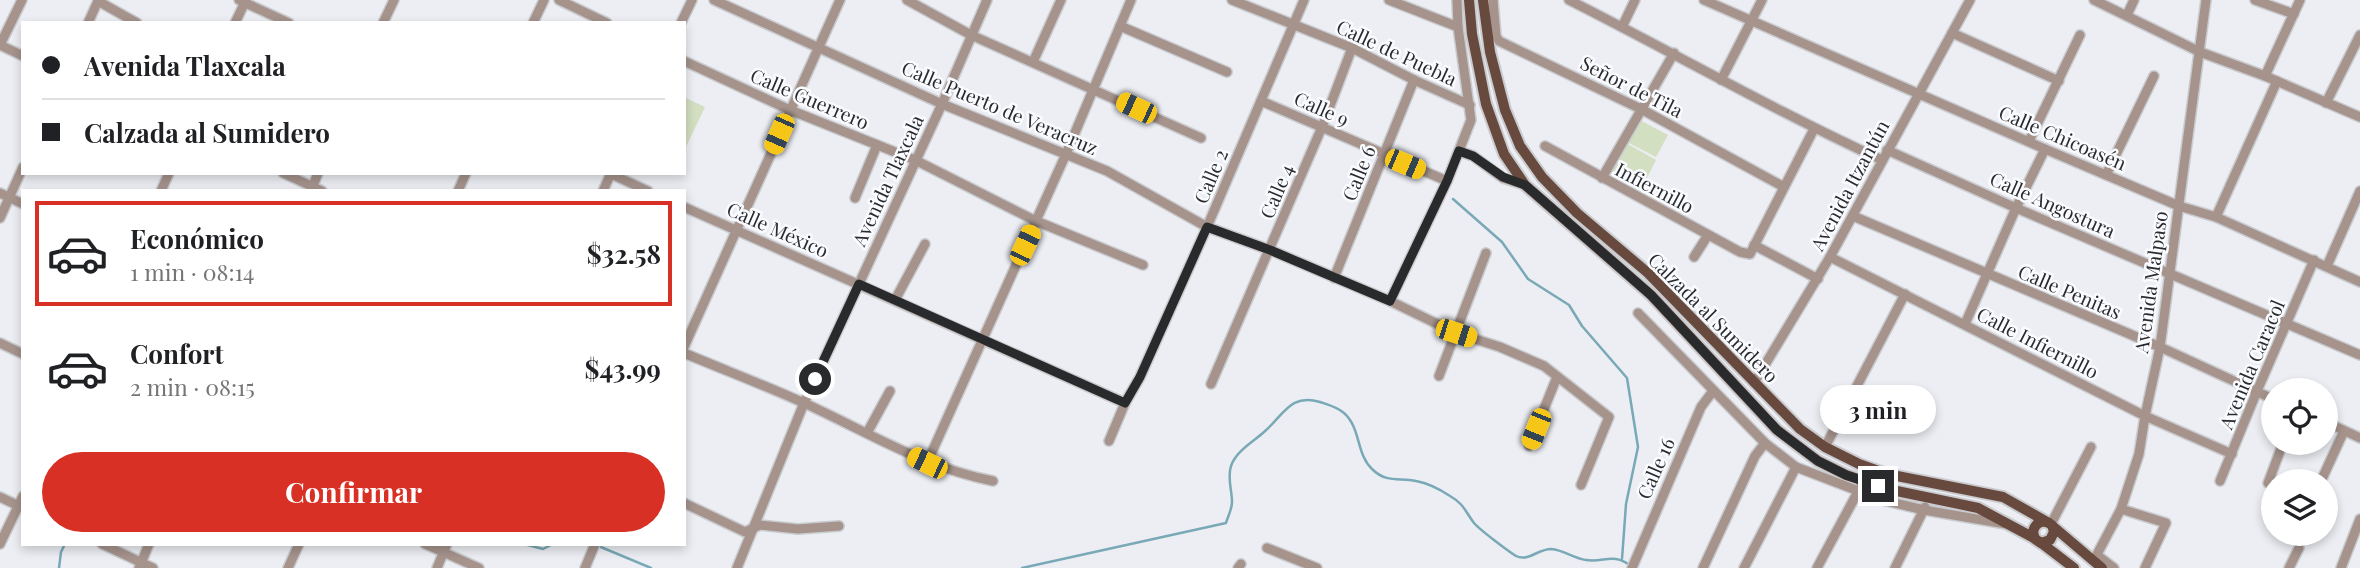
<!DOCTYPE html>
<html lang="es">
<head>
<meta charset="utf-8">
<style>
  :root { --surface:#fff; --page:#f2f2f2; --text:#202124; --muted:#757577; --line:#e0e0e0; --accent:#d93025 }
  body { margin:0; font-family:"Playfair Display",serif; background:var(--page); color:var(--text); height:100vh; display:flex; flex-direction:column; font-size:26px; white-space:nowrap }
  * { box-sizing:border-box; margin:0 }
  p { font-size:23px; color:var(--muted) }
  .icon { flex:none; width:38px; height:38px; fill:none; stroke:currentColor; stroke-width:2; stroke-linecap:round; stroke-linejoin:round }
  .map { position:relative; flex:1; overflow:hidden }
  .sheet { position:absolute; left:21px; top:189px; width:665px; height:357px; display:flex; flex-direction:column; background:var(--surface); border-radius:0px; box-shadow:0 4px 10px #0003 }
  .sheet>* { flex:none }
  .top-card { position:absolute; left:21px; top:21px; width:665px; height:154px; border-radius:0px; box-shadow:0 4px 10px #0003; display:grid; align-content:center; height:154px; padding:0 21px; background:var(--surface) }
  .fabs { position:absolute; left:2261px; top:378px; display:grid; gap:14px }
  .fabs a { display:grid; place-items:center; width:77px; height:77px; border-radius:50%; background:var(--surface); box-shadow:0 4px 10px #0003; font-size:35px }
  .end { position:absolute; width:32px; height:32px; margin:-16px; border:9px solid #292a2c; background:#fff; box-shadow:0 0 0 4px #fff }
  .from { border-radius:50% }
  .bubble { position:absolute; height:49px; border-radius:24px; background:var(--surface); box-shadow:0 4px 10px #0003; font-size:23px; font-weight:700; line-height:49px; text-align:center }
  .car { position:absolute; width:21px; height:42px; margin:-21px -10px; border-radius:9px; box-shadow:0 0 5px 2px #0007; background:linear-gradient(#f5c518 24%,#345 0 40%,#f5c518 0 76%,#345 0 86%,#f5c518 0) }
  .top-card b { display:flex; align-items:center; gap:24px; height:66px; font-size:26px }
  .top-card b+b { border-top:2px solid var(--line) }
  .top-card i { width:18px; height:18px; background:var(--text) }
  ul { padding:12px 0 0; list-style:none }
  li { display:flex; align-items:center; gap:21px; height:105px; margin:0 14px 10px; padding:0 7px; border:4px solid transparent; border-radius:0px }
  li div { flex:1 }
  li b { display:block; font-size:26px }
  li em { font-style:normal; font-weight:700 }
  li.current { border-color:var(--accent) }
  li>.icon { width:63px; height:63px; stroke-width:1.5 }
  .primary-button { display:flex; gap:14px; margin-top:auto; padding:14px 21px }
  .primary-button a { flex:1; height:80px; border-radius:42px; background:var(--accent); color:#fff; font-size:28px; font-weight:700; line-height:80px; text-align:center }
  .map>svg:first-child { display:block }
  .green { fill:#d2dfc0 }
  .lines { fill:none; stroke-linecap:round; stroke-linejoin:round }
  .stream { stroke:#79a8b7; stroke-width:2.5 }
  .minor-casing { stroke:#c9cbcf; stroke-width:12 }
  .major-casing { stroke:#c9cbcf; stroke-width:14 }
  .minor { stroke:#a5938c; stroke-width:9 }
  .major { stroke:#68493e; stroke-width:10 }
  .route { stroke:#292a2c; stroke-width:9 }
  .labels { text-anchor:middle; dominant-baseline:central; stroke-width:5; stroke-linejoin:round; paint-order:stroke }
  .street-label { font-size:19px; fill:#292a2c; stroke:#fafbff }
</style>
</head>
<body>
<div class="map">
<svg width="2360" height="568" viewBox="0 0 2360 568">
  <rect width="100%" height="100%" fill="#eceef3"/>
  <g class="green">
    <path d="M 684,97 L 705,107 L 684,151 Z"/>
    <path d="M 1638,119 L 1668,135 L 1656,157 L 1627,142 Z"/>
    <path d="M 1626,143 L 1656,160 L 1642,188 L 1611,171 Z"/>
  </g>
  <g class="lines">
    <g class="stream">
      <path d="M 1453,199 L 1502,242 L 1528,279 L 1569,305 L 1582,326 L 1627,378 L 1638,447 L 1626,504 L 1622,559"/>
      <path d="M 524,544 L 543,549 L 553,544"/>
      <path d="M 596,545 L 651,568"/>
      <path d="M 59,568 L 61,552 L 65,544"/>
      <path d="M 1022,568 L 1226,523 C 1228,516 1232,509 1232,502 C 1232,490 1227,478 1231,466 C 1236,451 1253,442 1264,432 C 1284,415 1290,393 1320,402 C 1329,405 1337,407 1344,413 C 1361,428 1356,454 1372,469 C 1387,484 1400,477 1416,481 C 1427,483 1441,490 1450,496 C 1464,504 1465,511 1474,523 C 1480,530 1508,551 1516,556 C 1528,562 1538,549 1551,549 C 1564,550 1573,558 1586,560 C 1604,563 1613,552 1631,566"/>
    </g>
    <g class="minor-casing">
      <g id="minor">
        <path d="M 239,0 L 289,23"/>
        <path d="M 559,0 L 607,23"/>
        <path d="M 714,0 L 942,104 L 1107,171 L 1207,227 L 1270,250 L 1390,301 L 1456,333 L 1500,347 L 1544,366 L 1609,417 L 1581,485"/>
        <path d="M 907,0 L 971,35 L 1201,138"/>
        <path d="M 1232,0 L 1352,48 L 1414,80 L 1470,105"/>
        <path d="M 1389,0 L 1458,27"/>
        <path d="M 1493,0 L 1496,36 L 1499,41 L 1641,109 L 1784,187"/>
        <path d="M 1569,0 C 1674,53 1775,111 1882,160"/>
        <path d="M 1704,0 L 2045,149 L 2179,206 L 2216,217 L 2360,282"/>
        <path d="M 2094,0 L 2200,52 L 2265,76 L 2360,117"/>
        <path d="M 2255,0 L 2294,14"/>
        <path d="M 2127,15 L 2134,0"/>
        <path d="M 88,23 L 98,1 L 137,23"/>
        <path d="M 235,23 L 246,0"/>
        <path d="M 383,23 L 394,0"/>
        <path d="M 533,23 L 544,0"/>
        <path d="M 681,23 L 692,0"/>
        <path d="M 1120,26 L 1227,72"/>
        <path d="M 1622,27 L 1635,0"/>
        <path d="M 1952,33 L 2059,81"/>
        <path d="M 0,45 L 22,0"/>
        <path d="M 0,45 L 23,56"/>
        <path d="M 684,61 L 790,110 L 915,160 L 1036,221 L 1143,265"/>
        <path d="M 1033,62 L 1061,0"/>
        <path d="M 2265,76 L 2300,0"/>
        <path d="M 1721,80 L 1762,0"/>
        <path d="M 1261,101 L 1447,181"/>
        <path d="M 2326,103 L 2360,35"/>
        <path d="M 2029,141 L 2080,35"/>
        <path d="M 1545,146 L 1740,252 L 1750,254 L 1814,129"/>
        <path d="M 1887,150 L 2016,208 L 2360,355"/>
        <path d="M 1459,151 L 1473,156 L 1503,178 L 1525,185"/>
        <path d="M 283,173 L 322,191"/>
        <path d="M 609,173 L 648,191"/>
        <path d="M 2106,175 L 2154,76"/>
        <path d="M 1602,178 L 1674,53"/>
        <path d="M 161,191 L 169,173"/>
        <path d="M 311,191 L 318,173"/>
        <path d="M 458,191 L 466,173"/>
        <path d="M 603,191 L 611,173"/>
        <path d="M 0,193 L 23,204"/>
        <path d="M 855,198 L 877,145"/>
        <path d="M 684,207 L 1125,403"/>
        <path d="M 1853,216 L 2160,347 L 2273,399"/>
        <path d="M 2216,217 L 2277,81"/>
        <path d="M 0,218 L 23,167"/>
        <path d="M 1754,245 L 1818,279"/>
        <path d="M 1694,257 L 1708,235"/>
        <path d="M 1830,257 L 2145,416 L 2232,454"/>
        <path d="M 2327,266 L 2360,191"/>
        <path d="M 1334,278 L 1414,80"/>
        <path d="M 895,300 L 925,244"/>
        <path d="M 1390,301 L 1447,181 L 1471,120 L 1458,27 L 1457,0"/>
        <path d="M 1638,313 L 1765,443 L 1796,467 L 1882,500 L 1924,510 L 2006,524"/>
        <path d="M 1965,324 L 2016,208 L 2045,149"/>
        <path d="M 0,343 L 23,354"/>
        <path d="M 684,347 L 840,0"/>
        <path d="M 684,353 C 729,372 775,389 819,410 C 878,438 928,468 993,481"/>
        <path d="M 1439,376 L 1486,253"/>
        <path d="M 1754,383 L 1830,257 L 1970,0"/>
        <path d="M 1211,384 L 1322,127 L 1352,48"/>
        <path d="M 2326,422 L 2360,438"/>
        <path d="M 867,433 L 890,391"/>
        <path d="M 1109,441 L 1125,403 L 1140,377 L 1207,227 L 1304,0"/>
        <path d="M 1529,446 L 1557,377"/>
        <path d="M 1825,447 L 1905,294"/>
        <path d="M 927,463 L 1066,154 L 1131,0"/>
        <path d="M 2220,481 L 2257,391 L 2314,260"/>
        <path d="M 2321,481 L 2344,431"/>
        <path d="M 2268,483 L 2283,443"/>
        <path d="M 0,497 L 21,507"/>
        <path d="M 684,503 L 745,532 L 760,525 L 798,529 L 839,526"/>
        <path d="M 2121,509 L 2166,523 L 2145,568"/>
        <path d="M 2051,524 L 2091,447"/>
        <path d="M 0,544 L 23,496"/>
        <path d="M 102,544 L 153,568"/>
        <path d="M 425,544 L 479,568"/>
        <path d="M 1267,548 L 1317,568"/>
        <path d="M 2097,555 L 2114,568"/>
        <path d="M 2094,560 L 2121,509 L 2139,454 L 2145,416 L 2160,347 L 2206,0"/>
        <path d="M 139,568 L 149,544"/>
        <path d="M 288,568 L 299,544"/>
        <path d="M 437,568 L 447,544"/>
        <path d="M 585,568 L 595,544"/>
        <path d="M 737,568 L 804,403 L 942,104 L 987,0"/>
        <path d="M 1238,568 L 1241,564"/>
        <path d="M 1632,568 L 1701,407 L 1713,391"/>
        <path d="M 1703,568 L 1755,456 L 1765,443"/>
        <path d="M 1744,568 L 1796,467"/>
        <path d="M 1817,568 L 1861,486"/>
        <path d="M 1895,568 L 1925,507"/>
        <path d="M 2289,568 L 2299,548"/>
        <path d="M 2341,568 L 2360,519"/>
      </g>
    </g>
    <g class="major-casing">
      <g id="major">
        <path d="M 1469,0 L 1472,34 L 1486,104 L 1504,154 L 1525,185 L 1651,295 L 1777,430 L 1818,461 L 1846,475 L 1892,490 L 1978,508 L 2034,538"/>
        <path d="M 1483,0 L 1490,52 L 1505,110 L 1520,146 L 1542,177 L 1577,213 L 1648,273 L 1800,429 L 1825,447 L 1859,464 L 1887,474 L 2003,497 L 2049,523"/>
        <path d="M 2052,525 L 2054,532 L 2050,540 L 2041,543 L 2035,539 L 2033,532 C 2035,523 2041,520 2049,523 L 2102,568"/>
        <path d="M 2040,542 L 2074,568"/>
      </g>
    </g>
    <use href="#minor" class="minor"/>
    <use href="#major" class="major"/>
  </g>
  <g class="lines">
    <path class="route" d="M 815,379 L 859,284 L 1125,403 L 1140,377 L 1207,227 L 1270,250 L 1390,301 L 1447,181 L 1459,151 L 1473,156 L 1503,177 L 1525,185 L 1651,295 L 1777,430 L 1818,461 L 1846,475 L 1878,486"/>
  </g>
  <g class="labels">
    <g class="street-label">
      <text transform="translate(1397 52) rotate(25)">Calle de Puebla</text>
      <text transform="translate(1632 86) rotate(27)">Señor de Tila</text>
      <text transform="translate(810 98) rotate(23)">Calle Guerrero</text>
      <text transform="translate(1000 107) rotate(23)">Calle Puerto de Veracruz</text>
      <text transform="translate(1322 108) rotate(24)">Calle 9</text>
      <text transform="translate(2063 137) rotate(23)">Calle Chicoasén</text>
      <text transform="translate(1358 173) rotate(-68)">Calle 6</text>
      <text transform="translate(1210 176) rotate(-67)">Calle 2</text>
      <text transform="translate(887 180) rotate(-65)">Avenida Tlaxcala</text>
      <text transform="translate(1849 185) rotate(-62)">Avenida Itzantún</text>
      <text transform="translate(1655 187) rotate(28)">Infiernillo</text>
      <text transform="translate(1276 191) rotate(-67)">Calle 4</text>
      <text transform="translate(2053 204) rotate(24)">Calle Angostura</text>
      <text transform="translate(778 229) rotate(24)">Calle México</text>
      <text transform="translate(2150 282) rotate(-82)">Avenida Malpaso</text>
      <text transform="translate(2070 291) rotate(23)">Calle Penitas</text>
      <text transform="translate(1714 317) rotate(45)">Calzada al Sumidero</text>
      <text transform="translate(2038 342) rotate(27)">Calle Infiernillo</text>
      <text transform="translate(2251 364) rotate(-67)">Avenida Caracol</text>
      <text transform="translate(1655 468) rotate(-66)">Calle 16</text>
    </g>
  </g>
</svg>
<div class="fabs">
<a><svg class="icon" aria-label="locate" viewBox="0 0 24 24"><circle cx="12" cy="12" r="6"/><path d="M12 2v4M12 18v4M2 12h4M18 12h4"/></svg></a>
<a><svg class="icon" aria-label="layers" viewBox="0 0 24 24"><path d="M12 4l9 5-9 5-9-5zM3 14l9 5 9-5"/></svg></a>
</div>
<i class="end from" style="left:815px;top:379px"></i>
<i class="end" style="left:1878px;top:486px"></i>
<div class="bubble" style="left:1820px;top:385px;width:116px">3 min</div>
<i class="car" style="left:1136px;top:108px;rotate:295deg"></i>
<i class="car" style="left:779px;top:134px;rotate:204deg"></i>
<i class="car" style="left:1405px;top:164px;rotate:113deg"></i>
<i class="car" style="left:1025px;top:245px;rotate:25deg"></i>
<i class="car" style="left:1456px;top:333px;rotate:108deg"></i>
<i class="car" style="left:1536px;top:429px;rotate:202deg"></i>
<i class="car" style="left:927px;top:463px;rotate:296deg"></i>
<div class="top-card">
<b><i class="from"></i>Avenida Tlaxcala</b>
<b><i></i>Calzada al Sumidero</b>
</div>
<section class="sheet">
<ul>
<li class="current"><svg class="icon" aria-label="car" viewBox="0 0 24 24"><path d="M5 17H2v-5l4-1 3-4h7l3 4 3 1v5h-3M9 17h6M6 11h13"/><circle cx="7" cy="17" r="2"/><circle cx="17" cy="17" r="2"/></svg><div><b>Económico</b><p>1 min · 08:14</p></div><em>$32.58</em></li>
<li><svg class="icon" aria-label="car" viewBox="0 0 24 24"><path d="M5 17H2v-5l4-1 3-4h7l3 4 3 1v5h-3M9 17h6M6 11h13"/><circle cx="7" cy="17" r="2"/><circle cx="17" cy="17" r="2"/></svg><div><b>Confort</b><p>2 min · 08:15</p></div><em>$43.99</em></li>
</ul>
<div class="primary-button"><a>Confirmar</a></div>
</section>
</div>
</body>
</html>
